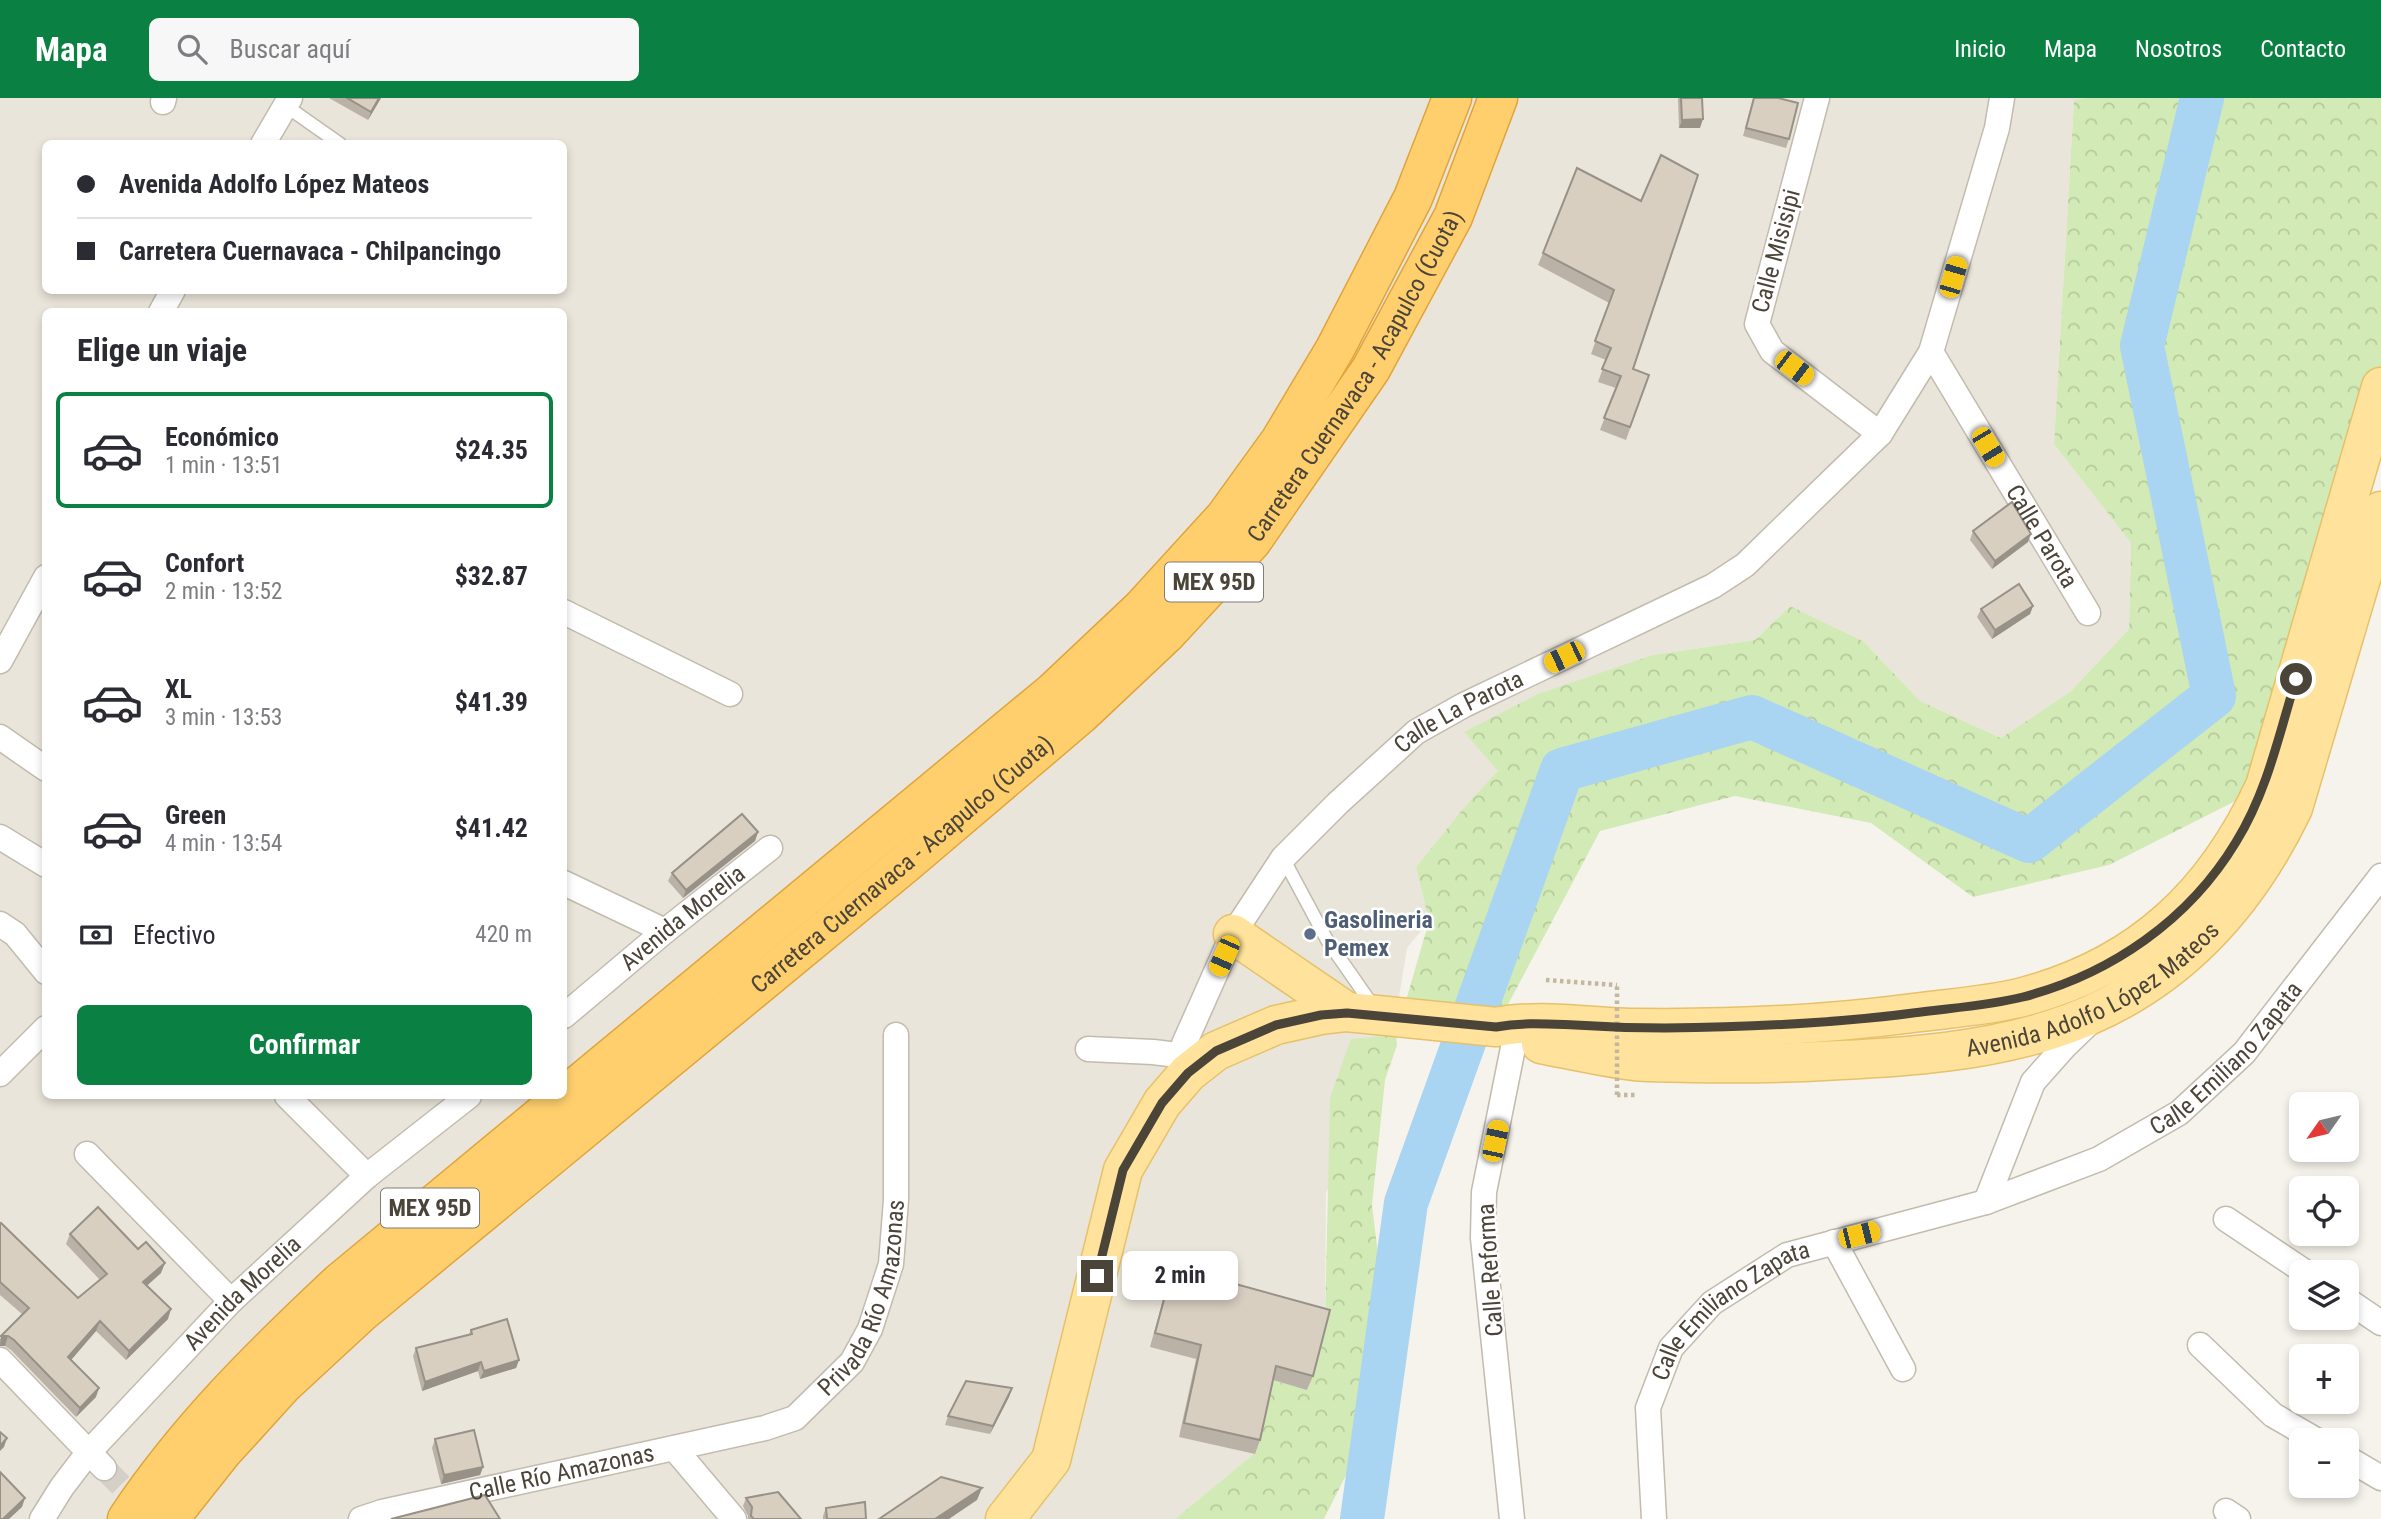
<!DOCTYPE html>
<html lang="es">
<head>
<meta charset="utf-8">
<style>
  :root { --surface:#fff; --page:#f7f7f7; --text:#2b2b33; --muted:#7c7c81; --line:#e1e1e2; --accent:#0b8043 }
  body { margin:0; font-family:"Roboto Condensed",sans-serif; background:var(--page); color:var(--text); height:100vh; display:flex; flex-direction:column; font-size:26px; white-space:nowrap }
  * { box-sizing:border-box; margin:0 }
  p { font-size:23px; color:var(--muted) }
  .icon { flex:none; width:38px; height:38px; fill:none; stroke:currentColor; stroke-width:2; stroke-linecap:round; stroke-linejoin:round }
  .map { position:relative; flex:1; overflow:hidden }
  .drawer { position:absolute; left:42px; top:210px; width:525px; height:791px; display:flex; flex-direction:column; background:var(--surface); border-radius:10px; box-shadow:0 4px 10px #0003 }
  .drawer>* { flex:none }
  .hud { position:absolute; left:42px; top:42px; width:525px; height:154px; border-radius:10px; box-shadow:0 4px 10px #0003; display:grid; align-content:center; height:154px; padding:0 35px; background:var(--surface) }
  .needle { width:46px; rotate:236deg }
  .fabs { position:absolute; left:2289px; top:994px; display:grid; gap:14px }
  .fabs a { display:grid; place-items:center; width:70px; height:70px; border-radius:10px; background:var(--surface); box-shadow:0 4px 10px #0003; font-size:35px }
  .end { position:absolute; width:32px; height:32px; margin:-16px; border:9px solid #4b4439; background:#fff; box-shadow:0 0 0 4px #fff }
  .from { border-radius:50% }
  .bubble { position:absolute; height:49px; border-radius:10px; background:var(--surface); box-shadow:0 4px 10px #0003; font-size:23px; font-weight:700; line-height:49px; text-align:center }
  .car { position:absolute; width:21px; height:42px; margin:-21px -10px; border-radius:9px; box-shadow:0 0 5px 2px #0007; background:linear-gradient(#f5c518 24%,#345 0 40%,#f5c518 0 76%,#345 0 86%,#f5c518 0) }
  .hud b { display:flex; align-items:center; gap:24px; height:66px; font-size:26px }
  .hud b+b { border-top:2px solid var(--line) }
  .hud i { width:18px; height:18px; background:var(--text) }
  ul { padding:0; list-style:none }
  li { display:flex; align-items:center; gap:21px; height:116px; margin:0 14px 10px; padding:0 21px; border:4px solid transparent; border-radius:10px }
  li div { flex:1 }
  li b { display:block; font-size:26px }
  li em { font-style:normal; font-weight:700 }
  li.on { border-color:var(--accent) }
  li>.icon { width:63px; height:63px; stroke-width:1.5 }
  h2 { padding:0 35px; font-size:32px; line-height:84px }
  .pay { display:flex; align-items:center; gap:18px; height:77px; padding:0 35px; font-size:26px }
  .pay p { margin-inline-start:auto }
  .button { display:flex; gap:14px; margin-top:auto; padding:14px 35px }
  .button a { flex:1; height:80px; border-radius:10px; background:var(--accent); color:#fff; font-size:28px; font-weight:700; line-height:80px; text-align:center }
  header { display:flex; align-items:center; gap:42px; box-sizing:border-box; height:98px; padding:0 35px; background:var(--accent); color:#fff }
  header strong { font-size:33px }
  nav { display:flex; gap:38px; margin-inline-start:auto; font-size:24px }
  .search { width:490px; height:63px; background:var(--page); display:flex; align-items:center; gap:18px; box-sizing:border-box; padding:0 24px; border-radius:10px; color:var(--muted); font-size:26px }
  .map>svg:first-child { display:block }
  .residential { fill:#eae5da; fill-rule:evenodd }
  .forest { fill:url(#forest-crowns) }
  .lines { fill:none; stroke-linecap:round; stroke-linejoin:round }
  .river { stroke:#a9d4f2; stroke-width:44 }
  .minor-tunnel { stroke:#d4d0c8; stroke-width:24; stroke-dasharray:24 12; stroke-linecap:butt }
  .service-casing { stroke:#c2bbae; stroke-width:15 }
  .minor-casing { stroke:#c2bbae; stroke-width:27 }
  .primary-casing { stroke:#e6c16a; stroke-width:41 }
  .motorway-casing { stroke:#e0a43c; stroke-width:41 }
  .path { stroke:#c4b79f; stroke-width:4.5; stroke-dasharray:3.5 3.5; stroke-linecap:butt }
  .service { stroke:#fff; stroke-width:12 }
  .minor { stroke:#fff; stroke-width:24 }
  .primary { stroke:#ffe39c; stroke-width:38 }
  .motorway { stroke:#ffcf6e; stroke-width:38 }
  .path-bridge { stroke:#c4b79f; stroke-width:4.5; stroke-dasharray:3.5 3.5; stroke-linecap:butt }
  .wall { fill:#bab2a6 }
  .shaded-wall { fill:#979187 }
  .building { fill:#d8cfc1; stroke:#979187; stroke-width:2 }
  .route { stroke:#4b4439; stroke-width:9 }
  .service-dot { fill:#5c6f8a; stroke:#fff; stroke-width:2.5 }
  .labels { text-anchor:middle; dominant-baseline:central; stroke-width:5; stroke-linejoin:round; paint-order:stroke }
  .shield { fill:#fff; stroke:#817c74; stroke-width:2 }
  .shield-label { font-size:23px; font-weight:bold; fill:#4b4439 }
  .street-label { font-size:24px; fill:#4b4439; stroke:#fff }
  .service-label { font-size:24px; font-weight:bold; fill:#4e5e75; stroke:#fff; text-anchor:start }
</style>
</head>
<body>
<header>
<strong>Mapa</strong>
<div class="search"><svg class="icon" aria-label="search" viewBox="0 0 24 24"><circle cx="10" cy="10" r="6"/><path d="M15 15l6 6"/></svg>Buscar aquí</div>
<nav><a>Inicio</a><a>Mapa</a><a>Nosotros</a><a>Contacto</a></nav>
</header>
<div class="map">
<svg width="2381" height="1421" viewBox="0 0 2381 1421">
  <defs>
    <pattern id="forest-crowns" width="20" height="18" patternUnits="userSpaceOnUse" patternTransform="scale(1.75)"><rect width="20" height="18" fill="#d2eab5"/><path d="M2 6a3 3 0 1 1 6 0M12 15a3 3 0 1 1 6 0" fill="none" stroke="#b6ca9c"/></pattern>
  </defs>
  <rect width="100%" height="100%" fill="#f6f3ec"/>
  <path class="residential" d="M 0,0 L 2087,0 L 2074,3 L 2054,346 L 2131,445 L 2129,531 L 2070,594 L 2001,640 L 1920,603 L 1863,543 L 1790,508 L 1755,542 L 1653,557 L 1465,635 L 1499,672 L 1467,706 L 1416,769 L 1429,823 L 1407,850 L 1396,918 L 1396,937 L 1326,1095 L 1325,1226 L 1307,1292 L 1255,1356 L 1175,1421 L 0,1421 ZM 46,46 L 564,46 L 564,192 L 46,192 ZM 46,214 L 564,214 L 564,998 L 46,998 Z"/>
  <path class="forest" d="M 2087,0 L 2381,0 L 2381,288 L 2265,688 L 2109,767 L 1973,799 L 1871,725 L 1735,698 L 1600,733 L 1496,929 L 1396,938 L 1397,947 L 1385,982 L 1372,1107 L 1386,1223 L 1363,1343 L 1324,1421 L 1175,1421 L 1254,1356 L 1270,1282 L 1308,1291 L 1325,1226 L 1330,1000 L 1351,941 L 1396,937 L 1429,823 L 1416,769 L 1467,706 L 1498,673 L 1464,634 L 1538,596 L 1653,557 L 1755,542 L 1790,508 L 1863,543 L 1920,603 L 2001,640 L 2070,594 L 2129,531 L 2131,445 L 2054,346 L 2074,2 Z"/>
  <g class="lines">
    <path class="river" d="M 1362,1421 L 1406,1105 L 1562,672 L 1752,619 L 2029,743 L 2214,598 L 2142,248 L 2202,0"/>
    <path class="minor-tunnel" d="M 104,1370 L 147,1414"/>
    <g class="service-casing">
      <g id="service">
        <path d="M 286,8 L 340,46"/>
        <path d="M 1283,760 L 1327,842 L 1373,908"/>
      </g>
    </g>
    <g class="minor-casing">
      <g id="minor">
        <path d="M 1817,0 L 1757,226 L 1772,253 L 1880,336"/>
        <path d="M 163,4 L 164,0"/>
        <path d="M 263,46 L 290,0"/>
        <path d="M 161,214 L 173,192"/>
        <path id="s1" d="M 1931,254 L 2088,515"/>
        <path d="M 564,514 L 730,596"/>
        <path d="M 0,563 L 46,479"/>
        <path d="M 0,639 L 46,671"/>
        <path d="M 0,739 L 46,767"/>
        <path d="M 564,785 L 665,833"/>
        <path d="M 0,826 L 15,836 L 46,874"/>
        <path id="s2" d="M 564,918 L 665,833 L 770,750"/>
        <path d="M 1088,951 L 1153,954 L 1186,958"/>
        <path id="s3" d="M 1188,975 L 1184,946 L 1233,836 L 1283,760 L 1338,705 L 1416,634 L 1464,607 L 1713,488 L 1745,467 L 1880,336 L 1931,254 L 1997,30 L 2002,0"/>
        <path d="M 0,976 L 46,930"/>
        <path d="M 287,998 L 367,1078"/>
        <path d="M 87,1056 L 231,1203"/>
        <path d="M 1986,1104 L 2033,984 L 2065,948 L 2090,924"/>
        <path d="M 2226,1121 L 2305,1174"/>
        <path d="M 1834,1144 L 1903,1271"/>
        <path d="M 2347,1202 L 2381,1225"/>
        <path d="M 2200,1247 L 2273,1317 L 2316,1342"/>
        <path d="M 0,1262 L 104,1370"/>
        <path d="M 674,1350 L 734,1421"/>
        <path d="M 2347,1360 L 2381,1380"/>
        <path d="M 2226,1413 L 2238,1421"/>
        <path id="s4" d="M 42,1421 L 62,1389 L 88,1355 L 231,1203 L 367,1078 L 469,998"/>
        <path id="s5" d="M 361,1421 L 382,1414 L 765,1330 L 795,1320 L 852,1264 L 870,1231 L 891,1166 L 896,1102 L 896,937"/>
        <path d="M 1512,1421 L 1483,1140 L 1484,1094 L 1518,925"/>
        <path id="s6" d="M 1654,1421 L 1648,1310 L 1671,1250 L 1712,1205 L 1787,1157 L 1986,1104 L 2099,1061 L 2179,1015 L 2244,955 L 2381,778"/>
      </g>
    </g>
    <g class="primary-casing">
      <g id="primary">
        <path d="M 1233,836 L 1347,914"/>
        <path id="s7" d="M 1541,946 C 1572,952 1603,959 1634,963 C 1653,965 1674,964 1693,965 C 1742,966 1791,965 1841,962 C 1910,959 1983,953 2050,932 C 2165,896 2242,816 2293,710 L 2381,413"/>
        <path d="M 1005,1421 L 1051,1362 L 1123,1072 L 1162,1005 L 1188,975 L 1216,953 L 1276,927 L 1321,917 L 1347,914 L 1496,929 C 1543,920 1592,930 1639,930 C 1731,931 1822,927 1913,915 C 1950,910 1988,908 2023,899 C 2141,868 2215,796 2265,688 L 2381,289"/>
      </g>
    </g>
    <g class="motorway-casing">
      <g id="motorway">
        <path d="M 127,1421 C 187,1331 260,1259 339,1185 L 1053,594 L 1141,511 L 1225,419 L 1280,343 L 1335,251 L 1413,100 L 1452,0"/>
        <path id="s8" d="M 169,1421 L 223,1353 L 283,1287 L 362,1214 L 906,765 L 1080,617 L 1166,536 L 1252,443 L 1371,271 L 1453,119 L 1498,0"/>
      </g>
    </g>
    <g class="path">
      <path d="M 1546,882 L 1617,887"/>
      <path d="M 1617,997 L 1637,997"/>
    </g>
    <use href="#service" class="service"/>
    <use href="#minor" class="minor"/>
    <use href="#primary" class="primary"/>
    <use href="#motorway" class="motorway"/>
    <path class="path-bridge" d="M 1617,997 L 1617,887"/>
  </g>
  <g class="wall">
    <path d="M 329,0 L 381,0 L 368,22 Z"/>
    <path d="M 1678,0 L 1702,0 L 1700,30 L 1679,30 Z"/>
    <path d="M 1753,0 L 1778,0 L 1789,41 L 1786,50 L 1743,38 Z"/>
    <path d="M 1641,103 L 1633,271 L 1649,277 L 1626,342 L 1600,332 L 1616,290 L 1598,284 L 1606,262 L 1591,256 L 1609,205 L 1538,167 L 1543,155 Z"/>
    <path d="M 1973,433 L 2028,444 L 1992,471 L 1970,442 Z"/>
    <path d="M 2033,508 L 2030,516 L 1992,541 L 1977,519 L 1981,511 Z"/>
    <path d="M 758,734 L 755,743 L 683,800 L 668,783 L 672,775 Z"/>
    <path d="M 0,1126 L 78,1200 L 100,1182 L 66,1146 L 70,1136 L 161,1175 L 147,1187 L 168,1221 L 126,1262 L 96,1233 L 71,1262 L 96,1299 L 76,1319 L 11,1252 L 5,1248 L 0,1248 L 0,1241 L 22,1216 L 0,1197 Z"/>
    <path d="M 1176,1157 L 1203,1177 L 1313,1278 L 1307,1292 L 1273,1282 L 1260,1342 L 1255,1356 L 1179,1339 L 1196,1261 L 1150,1249 L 1171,1172 Z"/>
    <path d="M 471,1232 L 519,1262 L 516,1270 L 480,1281 L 478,1273 L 422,1293 L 413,1258 L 416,1250 L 469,1236 Z"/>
    <path d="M 1012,1290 L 1009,1299 L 990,1336 L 945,1327 L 948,1318 Z"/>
    <path d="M 435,1341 L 483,1369 L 480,1377 L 441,1386 L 432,1350 Z"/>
    <path d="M 746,1400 L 801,1421 L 748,1421 L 748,1418 L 743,1408 Z"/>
    <path d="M 826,1410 L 866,1421 L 823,1421 L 823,1418 Z"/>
  </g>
  <g class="shaded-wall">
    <path d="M 379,0 L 381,0 L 368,22 L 371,14 Z"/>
    <path d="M 1703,21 L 1700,30 L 1679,30 L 1682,22 Z"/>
    <path d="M 2031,436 L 2028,444 L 1992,471 L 1995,463 Z"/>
    <path d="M 2033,508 L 2030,516 L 1992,541 L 1995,532 Z"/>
    <path d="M 758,734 L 755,743 L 683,800 L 686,792 Z"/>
    <path d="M 165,1165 L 161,1175 L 140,1194 L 143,1184 Z"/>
    <path d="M 171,1211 L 168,1221 L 126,1262 L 129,1253 Z"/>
    <path d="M 100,1223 L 96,1233 L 65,1269 L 68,1259 Z"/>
    <path d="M 1,1238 L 8,1238 L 5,1248 L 0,1248 Z"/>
    <path d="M 519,1262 L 516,1270 L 480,1281 L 484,1273 Z"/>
    <path d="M 481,1264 L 478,1273 L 422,1293 L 425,1284 Z"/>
    <path d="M 99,1290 L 96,1299 L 76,1319 L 80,1310 Z"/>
    <path d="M 1012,1290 L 1009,1299 L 990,1336 L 993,1328 Z"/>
    <path d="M 7,1340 L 4,1349 L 0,1353 L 0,1348 Z"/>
    <path d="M 483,1369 L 480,1377 L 441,1386 L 444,1377 Z"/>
    <path d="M 982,1390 L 977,1402 L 949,1421 L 935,1421 Z"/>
    <path d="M 25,1400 L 22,1409 L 9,1421 L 3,1421 Z"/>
  </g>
  <g class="building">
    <path d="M 347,0 L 379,0 L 371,14 Z"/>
    <path d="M 1681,0 L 1702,0 L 1703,21 L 1682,22 Z"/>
    <path d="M 1754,0 L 1778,0 L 1798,5 L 1789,41 L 1746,30 Z"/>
    <path d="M 1661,57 L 1698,77 L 1633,271 L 1649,277 L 1630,329 L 1604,320 L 1621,278 L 1602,271 L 1611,250 L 1595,243 L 1614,192 L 1543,155 L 1577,70 L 1641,103 Z"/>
    <path d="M 2012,404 L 2031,436 L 1995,463 L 1973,433 Z"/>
    <path d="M 2019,486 L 2033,508 L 1995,532 L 1981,511 Z"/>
    <path d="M 742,716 L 758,734 L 686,792 L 672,775 Z"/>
    <path d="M 98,1109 L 138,1151 L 146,1144 L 165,1165 L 143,1184 L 171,1211 L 129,1253 L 100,1223 L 68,1259 L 99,1290 L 80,1310 L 14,1242 L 8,1238 L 1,1238 L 29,1210 L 0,1184 L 0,1126 L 1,1125 L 78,1200 L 107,1176 L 70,1136 Z"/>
    <path d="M 1176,1157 L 1206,1166 L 1203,1177 L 1330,1212 L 1313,1278 L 1276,1268 L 1260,1342 L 1184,1325 L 1201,1247 L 1155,1235 Z"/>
    <path d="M 507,1221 L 519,1262 L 484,1273 L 481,1264 L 425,1284 L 416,1250 L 472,1236 L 471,1232 Z"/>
    <path d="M 966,1283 L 1012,1290 L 993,1328 L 948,1318 Z"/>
    <path d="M 474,1332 L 483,1369 L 444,1377 L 435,1341 Z"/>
    <path d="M 0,1334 L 7,1340 L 0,1348 Z"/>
    <path d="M 0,1374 L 25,1400 L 3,1421 L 0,1421 Z"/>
    <path d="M 941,1379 L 982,1390 L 935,1421 L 879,1421 Z"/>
    <path d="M 778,1394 L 801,1421 L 754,1421 L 751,1418 L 752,1409 L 746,1400 Z"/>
    <path d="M 485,1397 L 500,1421 L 391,1421 Z"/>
    <path d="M 865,1404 L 866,1421 L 827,1421 L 826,1410 Z"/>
  </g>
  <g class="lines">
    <path class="route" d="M 1097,1178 L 1123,1072 L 1162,1005 L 1188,975 L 1216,953 L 1276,927 L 1321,917 L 1347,915 L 1496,929 C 1523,924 1548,926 1575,927 C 1605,929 1635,930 1665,930 C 1748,929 1831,926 1913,915 C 1949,910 1987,908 2023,899 C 2111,876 2189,822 2236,744 C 2267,694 2279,637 2296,581"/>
  </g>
  <circle class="service-dot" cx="1310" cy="836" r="7"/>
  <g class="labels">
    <g class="shield">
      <rect x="1165" y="464.5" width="98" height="39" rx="5"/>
      <rect x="381" y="1090.5" width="98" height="39" rx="5"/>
    </g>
    <g class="shield-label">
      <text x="1214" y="484">MEX 95D</text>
      <text x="430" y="1110">MEX 95D</text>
    </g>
    <g class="street-label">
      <text transform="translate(1776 153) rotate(-75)">Calle Misisipi</text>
      <text stroke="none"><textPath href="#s8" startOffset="1657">Carretera Cuernavaca - Acapulco (Cuota)</textPath></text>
      <text stroke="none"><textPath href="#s1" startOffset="215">Calle Parota</textPath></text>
      <text stroke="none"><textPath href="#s3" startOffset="471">Calle La Parota</textPath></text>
      <text stroke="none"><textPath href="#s8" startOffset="985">Carretera Cuernavaca - Acapulco (Cuota)</textPath></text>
      <text stroke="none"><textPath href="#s2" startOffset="154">Avenida Morelia</textPath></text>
      <text stroke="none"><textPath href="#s7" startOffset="569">Avenida Adolfo López Mateos</textPath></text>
      <text stroke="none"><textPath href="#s6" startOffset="816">Calle Emiliano Zapata</textPath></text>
      <text transform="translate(1490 1172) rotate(-94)">Calle Reforma</text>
      <text stroke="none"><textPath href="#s4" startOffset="303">Avenida Morelia</textPath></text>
      <text stroke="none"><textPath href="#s5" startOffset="590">Privada Río Amazonas</textPath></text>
      <text stroke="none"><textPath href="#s6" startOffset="245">Calle Emiliano Zapata</textPath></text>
      <text stroke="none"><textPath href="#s5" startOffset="206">Calle Río Amazonas</textPath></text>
    </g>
    <g class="service-label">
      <text x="1324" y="822">Gasolineria<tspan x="1324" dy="28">Pemex</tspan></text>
    </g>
  </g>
</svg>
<div class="fabs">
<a><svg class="needle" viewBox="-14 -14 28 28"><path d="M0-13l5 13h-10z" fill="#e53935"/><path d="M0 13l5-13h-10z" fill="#7c7c81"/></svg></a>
<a><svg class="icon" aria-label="locate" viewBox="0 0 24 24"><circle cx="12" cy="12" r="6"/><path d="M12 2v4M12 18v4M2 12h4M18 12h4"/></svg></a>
<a><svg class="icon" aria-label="layers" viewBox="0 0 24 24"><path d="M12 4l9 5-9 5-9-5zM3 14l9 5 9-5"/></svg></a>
<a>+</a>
<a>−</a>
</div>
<i class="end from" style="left:2296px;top:581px"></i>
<i class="end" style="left:1097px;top:1178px"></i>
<div class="bubble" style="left:1122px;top:1153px;width:116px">2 min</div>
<i class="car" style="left:1953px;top:179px;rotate:16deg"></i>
<i class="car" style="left:1794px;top:270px;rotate:127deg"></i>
<i class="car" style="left:1988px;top:349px;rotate:149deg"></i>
<i class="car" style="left:1564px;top:559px;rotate:244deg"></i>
<i class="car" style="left:1224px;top:858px;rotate:204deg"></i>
<i class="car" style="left:1495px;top:1043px;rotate:12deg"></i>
<i class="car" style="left:1859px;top:1137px;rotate:76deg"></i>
<div class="hud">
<b><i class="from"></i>Avenida Adolfo López Mateos</b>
<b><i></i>Carretera Cuernavaca - Chilpancingo</b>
</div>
<section class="drawer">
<h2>Elige un viaje</h2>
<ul>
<li class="on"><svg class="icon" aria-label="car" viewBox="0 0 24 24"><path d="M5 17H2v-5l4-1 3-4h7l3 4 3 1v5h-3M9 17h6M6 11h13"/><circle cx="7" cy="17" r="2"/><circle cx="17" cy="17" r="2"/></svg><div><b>Económico</b><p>1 min · 13:51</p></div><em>$24.35</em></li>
<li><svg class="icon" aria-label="car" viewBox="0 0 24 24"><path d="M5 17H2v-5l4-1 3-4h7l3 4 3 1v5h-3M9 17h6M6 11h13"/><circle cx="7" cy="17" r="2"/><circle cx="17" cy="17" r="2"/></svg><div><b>Confort</b><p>2 min · 13:52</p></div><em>$32.87</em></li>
<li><svg class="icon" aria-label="car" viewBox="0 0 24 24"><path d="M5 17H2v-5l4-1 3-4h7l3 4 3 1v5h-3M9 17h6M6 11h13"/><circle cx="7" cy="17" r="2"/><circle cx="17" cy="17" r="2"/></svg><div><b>XL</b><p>3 min · 13:53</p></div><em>$41.39</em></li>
<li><svg class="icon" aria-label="car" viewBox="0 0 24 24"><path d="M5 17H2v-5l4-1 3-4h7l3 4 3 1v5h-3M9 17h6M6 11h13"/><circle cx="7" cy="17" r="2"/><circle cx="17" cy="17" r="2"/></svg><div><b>Green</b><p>4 min · 13:54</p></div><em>$41.42</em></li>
</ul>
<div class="pay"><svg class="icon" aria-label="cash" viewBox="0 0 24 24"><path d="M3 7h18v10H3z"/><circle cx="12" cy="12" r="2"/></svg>Efectivo<p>420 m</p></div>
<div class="button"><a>Confirmar</a></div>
</section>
</div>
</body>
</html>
